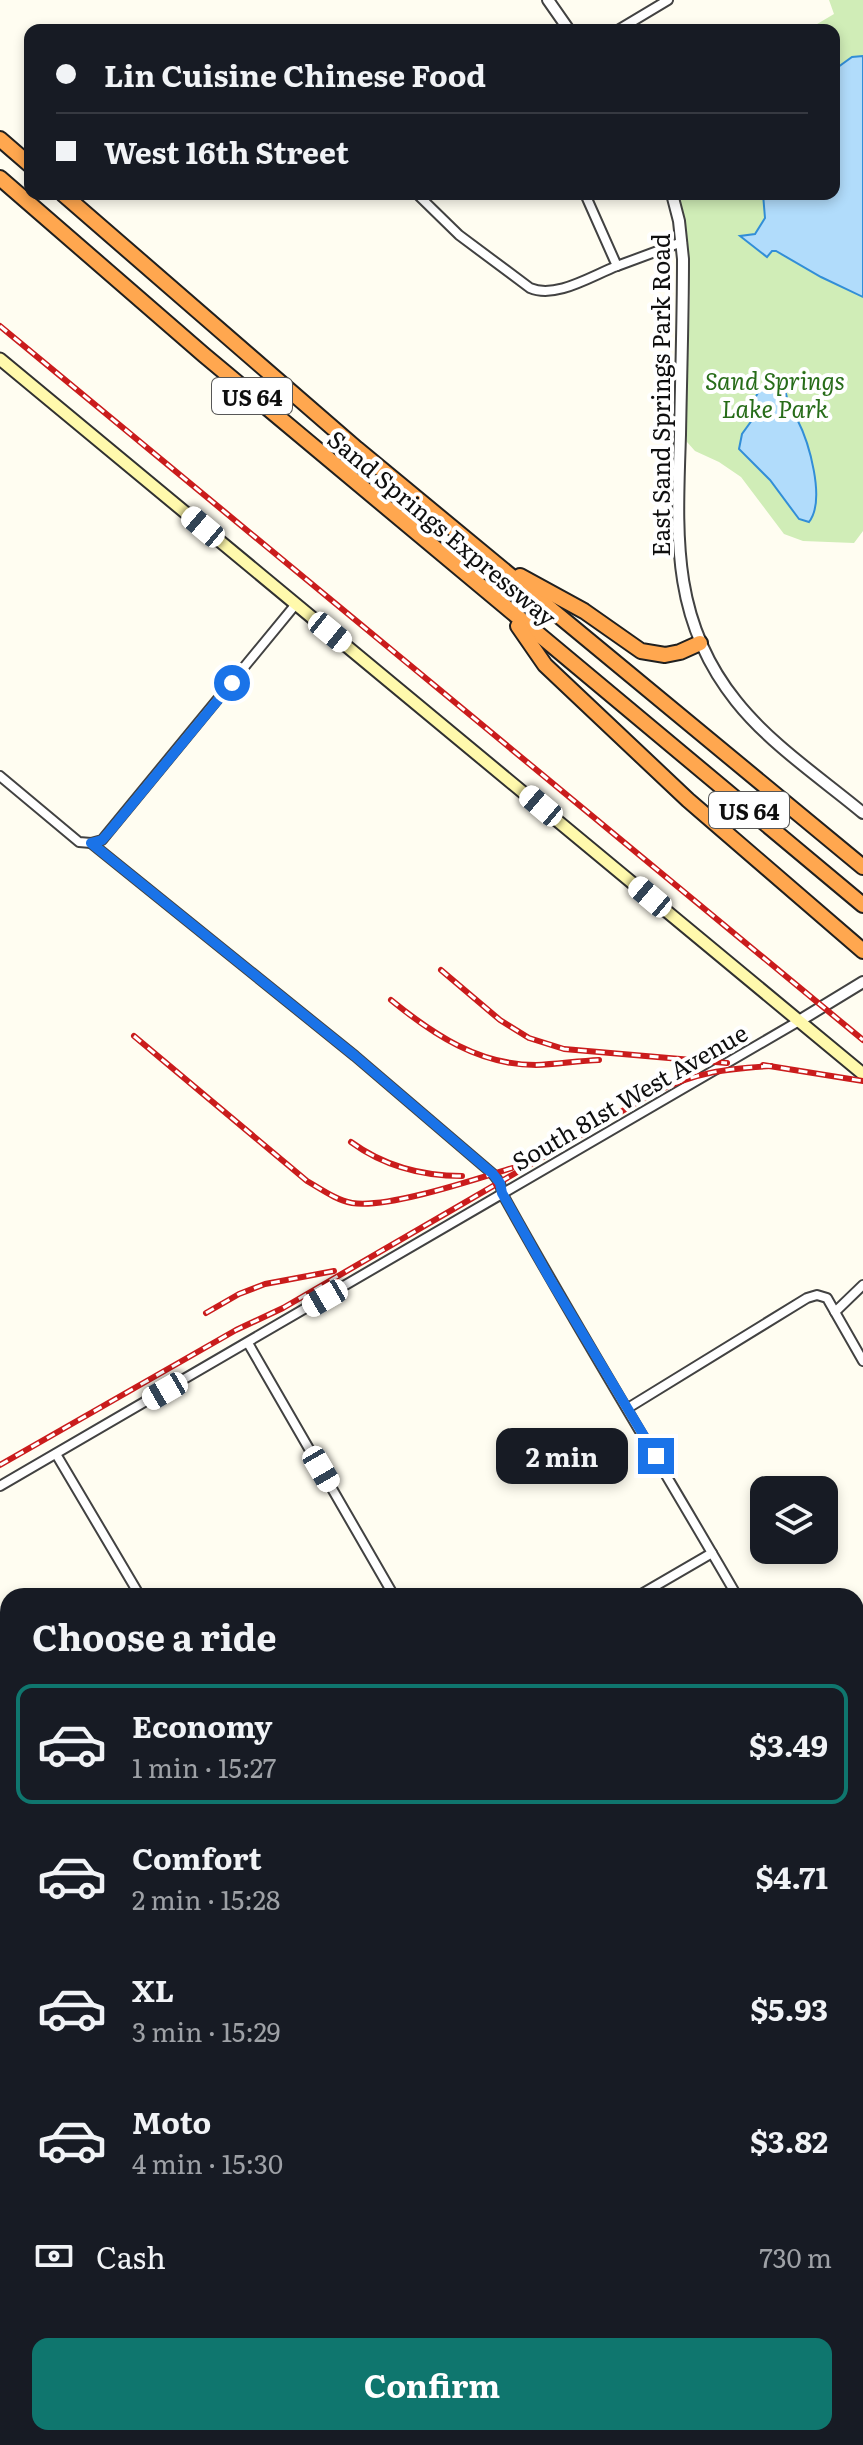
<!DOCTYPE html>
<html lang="en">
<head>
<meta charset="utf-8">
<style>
  :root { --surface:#171b24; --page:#242831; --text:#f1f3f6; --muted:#9ea1a6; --line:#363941; --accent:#0f766e }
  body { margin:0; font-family:Literata,serif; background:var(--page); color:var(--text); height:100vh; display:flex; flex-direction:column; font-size:30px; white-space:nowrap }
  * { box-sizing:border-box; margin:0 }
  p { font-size:26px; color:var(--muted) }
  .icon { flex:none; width:44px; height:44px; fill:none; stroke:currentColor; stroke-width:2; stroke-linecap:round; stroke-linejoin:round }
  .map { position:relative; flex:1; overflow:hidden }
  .details { position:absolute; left:0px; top:1588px; width:864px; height:858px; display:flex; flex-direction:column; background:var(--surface); border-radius:24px 24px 0 0; box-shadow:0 4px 12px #0003 }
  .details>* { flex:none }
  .guide { position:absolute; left:24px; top:24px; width:816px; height:176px; border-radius:16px; box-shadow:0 4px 12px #0003; display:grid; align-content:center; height:176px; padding:0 32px; background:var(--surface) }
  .controls { position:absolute; left:750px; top:1476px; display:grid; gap:16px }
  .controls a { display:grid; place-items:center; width:88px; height:88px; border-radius:16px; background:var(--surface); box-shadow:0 4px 12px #0003; font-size:40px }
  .end { position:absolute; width:36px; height:36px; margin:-18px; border:10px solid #1a73e8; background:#fff; box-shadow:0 0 0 4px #fff }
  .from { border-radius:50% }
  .bubble { position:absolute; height:56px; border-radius:16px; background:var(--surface); box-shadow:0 4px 12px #0003; font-size:26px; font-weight:700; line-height:56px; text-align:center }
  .car { position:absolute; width:24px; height:48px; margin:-24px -12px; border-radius:10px; box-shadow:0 0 6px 2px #0007; background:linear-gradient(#fff 24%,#345 0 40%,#fff 0 76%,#345 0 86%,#fff 0) }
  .guide b { display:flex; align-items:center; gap:28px; height:76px; font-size:30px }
  .guide b+b { border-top:2px solid var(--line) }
  .guide i { width:20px; height:20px; background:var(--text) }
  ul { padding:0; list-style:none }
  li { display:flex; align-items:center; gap:24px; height:120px; margin:0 16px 12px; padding:0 16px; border:4px solid transparent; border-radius:16px }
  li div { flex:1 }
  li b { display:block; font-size:30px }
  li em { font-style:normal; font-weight:700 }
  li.active { border-color:var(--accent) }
  li>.icon { width:72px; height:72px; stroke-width:1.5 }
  h2 { padding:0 32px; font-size:36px; line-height:96px }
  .pay { display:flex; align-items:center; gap:20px; height:88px; padding:0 32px; font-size:30px }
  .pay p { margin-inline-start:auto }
  .cta { display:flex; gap:16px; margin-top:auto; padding:16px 32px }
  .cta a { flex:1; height:92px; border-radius:16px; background:var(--accent); color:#fff; font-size:32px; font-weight:700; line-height:92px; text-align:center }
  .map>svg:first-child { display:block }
  .green { fill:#d0edb7 }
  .water { fill:#b1dcfb; stroke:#328ed7; stroke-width:2 }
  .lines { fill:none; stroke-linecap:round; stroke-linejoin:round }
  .minor-casing { stroke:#424242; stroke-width:12 }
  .tertiary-casing { stroke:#424242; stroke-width:14 }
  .secondary-casing { stroke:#313131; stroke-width:15 }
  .motorway-casing { stroke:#202020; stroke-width:18 }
  .minor { stroke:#fff; stroke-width:8 }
  .tertiary { stroke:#fff; stroke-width:10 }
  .secondary { stroke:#fff9ac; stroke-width:11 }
  .motorway { stroke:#ffa74f; stroke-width:14 }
  .rail-casing { stroke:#ca1c1c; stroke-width:6 }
  .rail { stroke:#fff; stroke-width:3; stroke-dasharray:9; stroke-linecap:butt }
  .route { stroke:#1a73e8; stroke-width:10 }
  .labels { text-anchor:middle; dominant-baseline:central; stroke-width:8; stroke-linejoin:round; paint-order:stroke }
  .shield { fill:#fff; stroke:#575757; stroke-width:2 }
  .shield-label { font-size:22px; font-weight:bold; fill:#0f0f0f }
  .park-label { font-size:24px; font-style:italic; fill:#276c19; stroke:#fff }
  .street-label { font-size:24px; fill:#0f0f0f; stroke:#fff }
</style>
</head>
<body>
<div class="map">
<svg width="863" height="2445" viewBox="0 0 863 2445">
  <rect width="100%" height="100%" fill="#fffdf1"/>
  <path class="green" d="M 829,0 L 863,0 L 863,531 L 854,543 L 803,541 L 784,534 L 741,477 L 719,462 L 695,451 L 687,442 L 686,435 L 690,296 L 688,246 L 676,194 L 834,194 L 834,30 L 807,30 L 834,14 Z"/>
  <g class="water">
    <path d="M 863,56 L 863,297 L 821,277 L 776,251 L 772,251 L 767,257 L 740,236 L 755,234 L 765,218 L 763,194 L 834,194 L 834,70 L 852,57 Z"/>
    <path d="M 772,377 C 789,383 784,395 790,408 C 791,412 795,415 797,419 C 809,442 826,500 809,522 L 799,519 L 770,480 L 739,449 L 742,434 L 755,416 L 755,398 L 763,384 Z"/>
    <path d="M 0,1902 L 8,1906 L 8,2438 L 856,2438 L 856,2345 L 863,2348 L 863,2445 L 0,2445 Z"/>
  </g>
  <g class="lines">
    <g class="minor-casing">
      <g id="minor">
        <path d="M 618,30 L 668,0"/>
        <path d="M 417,194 L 459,235 L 530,288 C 556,299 591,276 617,266 L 585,194"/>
        <path d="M 617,266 L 682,242"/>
        <path d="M 0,776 L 79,842 L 91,843 L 102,840 L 296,604"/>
        <path d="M 91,843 L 355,1056 L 493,1174 L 500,1183 L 502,1193 C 577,1329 659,1461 737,1596"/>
        <path d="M 835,1312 L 863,1285"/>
        <path d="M 248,1343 L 394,1596"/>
        <path d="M 628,1408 L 807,1298 L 817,1295 L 827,1298 L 863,1361"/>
        <path d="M 56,1454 L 140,1596"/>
        <path d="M 0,1486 L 799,1021"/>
        <path d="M 638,1596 L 712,1553"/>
        <path d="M 856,1708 L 863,1704"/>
        <path d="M 856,1803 L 863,1815"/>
        <path d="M 856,1981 L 863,1977"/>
      </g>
    </g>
    <g class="tertiary-casing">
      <g id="tertiary">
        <path d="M 548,0 L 569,30"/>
        <path d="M 672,194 L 679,221 L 683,259 C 683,318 681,376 680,435 C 677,533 670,619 736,701 C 770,744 821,778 863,813"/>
        <path d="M 799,1021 L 863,982"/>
      </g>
    </g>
    <g class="secondary-casing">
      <path id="secondary" d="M 0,359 L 863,1074"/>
    </g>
    <g class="motorway-casing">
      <g id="motorway">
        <path d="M 0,139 L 30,165"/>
        <path d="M 0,178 L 204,355 L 863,905"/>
        <path d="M 63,194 L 357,449 L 863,867"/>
        <path d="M 520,576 L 584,611 L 641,651 L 665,655 L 680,652 L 700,643"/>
        <path d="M 518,626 L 545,665 L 688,800 L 863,951"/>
      </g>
    </g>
    <use href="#minor" class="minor"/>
    <use href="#tertiary" class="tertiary"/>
    <use href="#secondary" class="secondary"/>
    <use href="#motorway" class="motorway"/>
    <g class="rail-casing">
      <g id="rail">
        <path d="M 0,326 L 863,1040"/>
        <path d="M 441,970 L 500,1020 L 529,1038 L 564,1049 L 727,1063"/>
        <path d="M 391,1000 C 434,1035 479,1065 536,1065 C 557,1064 578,1061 599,1060"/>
        <path d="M 134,1036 L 307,1181 C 321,1189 336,1200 352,1203 C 387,1209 476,1179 512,1168"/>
        <path d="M 763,1065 L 863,1081"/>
        <path d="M 351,1142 C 384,1166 421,1176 462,1176"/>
        <path d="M 206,1313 L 239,1294 L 265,1284 L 334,1271"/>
        <path d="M 0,1465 L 236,1330 L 283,1308 L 655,1092 C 698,1072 724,1069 771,1066"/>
      </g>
    </g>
    <use href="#rail" class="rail"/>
  </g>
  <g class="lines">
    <path class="route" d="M 232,683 L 110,831 L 102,840 L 91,843 L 355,1056 L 493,1174 L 500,1183 L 502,1193 L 550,1279 L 656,1456"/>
  </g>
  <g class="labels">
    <g class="shield">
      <rect x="212" y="378" width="80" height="36" rx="6"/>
      <rect x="709" y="792" width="80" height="36" rx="6"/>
    </g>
    <g class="shield-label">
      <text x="252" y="396">US 64</text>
      <text x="749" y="810">US 64</text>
    </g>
    <g class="park-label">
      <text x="775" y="379">Sand Springs<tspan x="775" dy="28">Lake Park</tspan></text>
    </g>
    <g class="street-label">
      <text transform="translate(659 395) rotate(-90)">East Sand Springs Park Road</text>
      <text transform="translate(443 527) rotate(40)">Sand Springs Expressway</text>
      <text transform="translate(629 1096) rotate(-30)">South 81st West Avenue</text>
    </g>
  </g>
</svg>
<div class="controls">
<a><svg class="icon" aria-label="layers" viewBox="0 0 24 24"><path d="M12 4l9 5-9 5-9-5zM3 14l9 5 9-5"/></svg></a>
</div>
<i class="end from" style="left:232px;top:683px"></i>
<i class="end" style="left:656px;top:1456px"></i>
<div class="bubble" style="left:496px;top:1428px;width:132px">2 min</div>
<i class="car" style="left:203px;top:527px;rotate:310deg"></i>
<i class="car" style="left:330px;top:632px;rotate:129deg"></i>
<i class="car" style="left:541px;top:806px;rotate:310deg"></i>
<i class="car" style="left:650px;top:897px;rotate:310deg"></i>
<i class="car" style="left:325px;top:1298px;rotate:240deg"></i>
<i class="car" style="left:165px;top:1391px;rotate:240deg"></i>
<i class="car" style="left:321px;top:1469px;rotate:150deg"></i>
<div class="guide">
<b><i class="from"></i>Lin Cuisine Chinese Food</b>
<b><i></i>West 16th Street</b>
</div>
<section class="details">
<h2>Choose a ride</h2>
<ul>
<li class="active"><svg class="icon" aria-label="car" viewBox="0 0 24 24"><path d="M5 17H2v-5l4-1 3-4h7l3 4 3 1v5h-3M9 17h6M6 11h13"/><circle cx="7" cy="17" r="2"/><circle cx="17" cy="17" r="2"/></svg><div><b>Economy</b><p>1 min · 15:27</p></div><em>$3.49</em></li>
<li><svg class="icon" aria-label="car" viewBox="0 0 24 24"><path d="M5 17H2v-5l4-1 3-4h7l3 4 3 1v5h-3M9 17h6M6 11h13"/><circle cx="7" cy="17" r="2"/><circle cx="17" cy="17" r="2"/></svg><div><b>Comfort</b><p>2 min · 15:28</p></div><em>$4.71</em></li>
<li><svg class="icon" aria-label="car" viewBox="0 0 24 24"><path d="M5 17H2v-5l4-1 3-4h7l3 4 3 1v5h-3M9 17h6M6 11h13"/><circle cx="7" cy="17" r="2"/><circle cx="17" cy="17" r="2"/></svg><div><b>XL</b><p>3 min · 15:29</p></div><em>$5.93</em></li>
<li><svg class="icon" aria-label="car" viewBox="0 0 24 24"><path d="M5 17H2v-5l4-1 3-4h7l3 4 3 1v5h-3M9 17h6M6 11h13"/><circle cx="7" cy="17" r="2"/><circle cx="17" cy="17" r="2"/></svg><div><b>Moto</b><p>4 min · 15:30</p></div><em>$3.82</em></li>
</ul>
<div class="pay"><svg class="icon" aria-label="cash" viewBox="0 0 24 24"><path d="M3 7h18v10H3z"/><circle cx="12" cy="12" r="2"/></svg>Cash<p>730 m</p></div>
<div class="cta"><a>Confirm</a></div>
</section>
</div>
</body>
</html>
